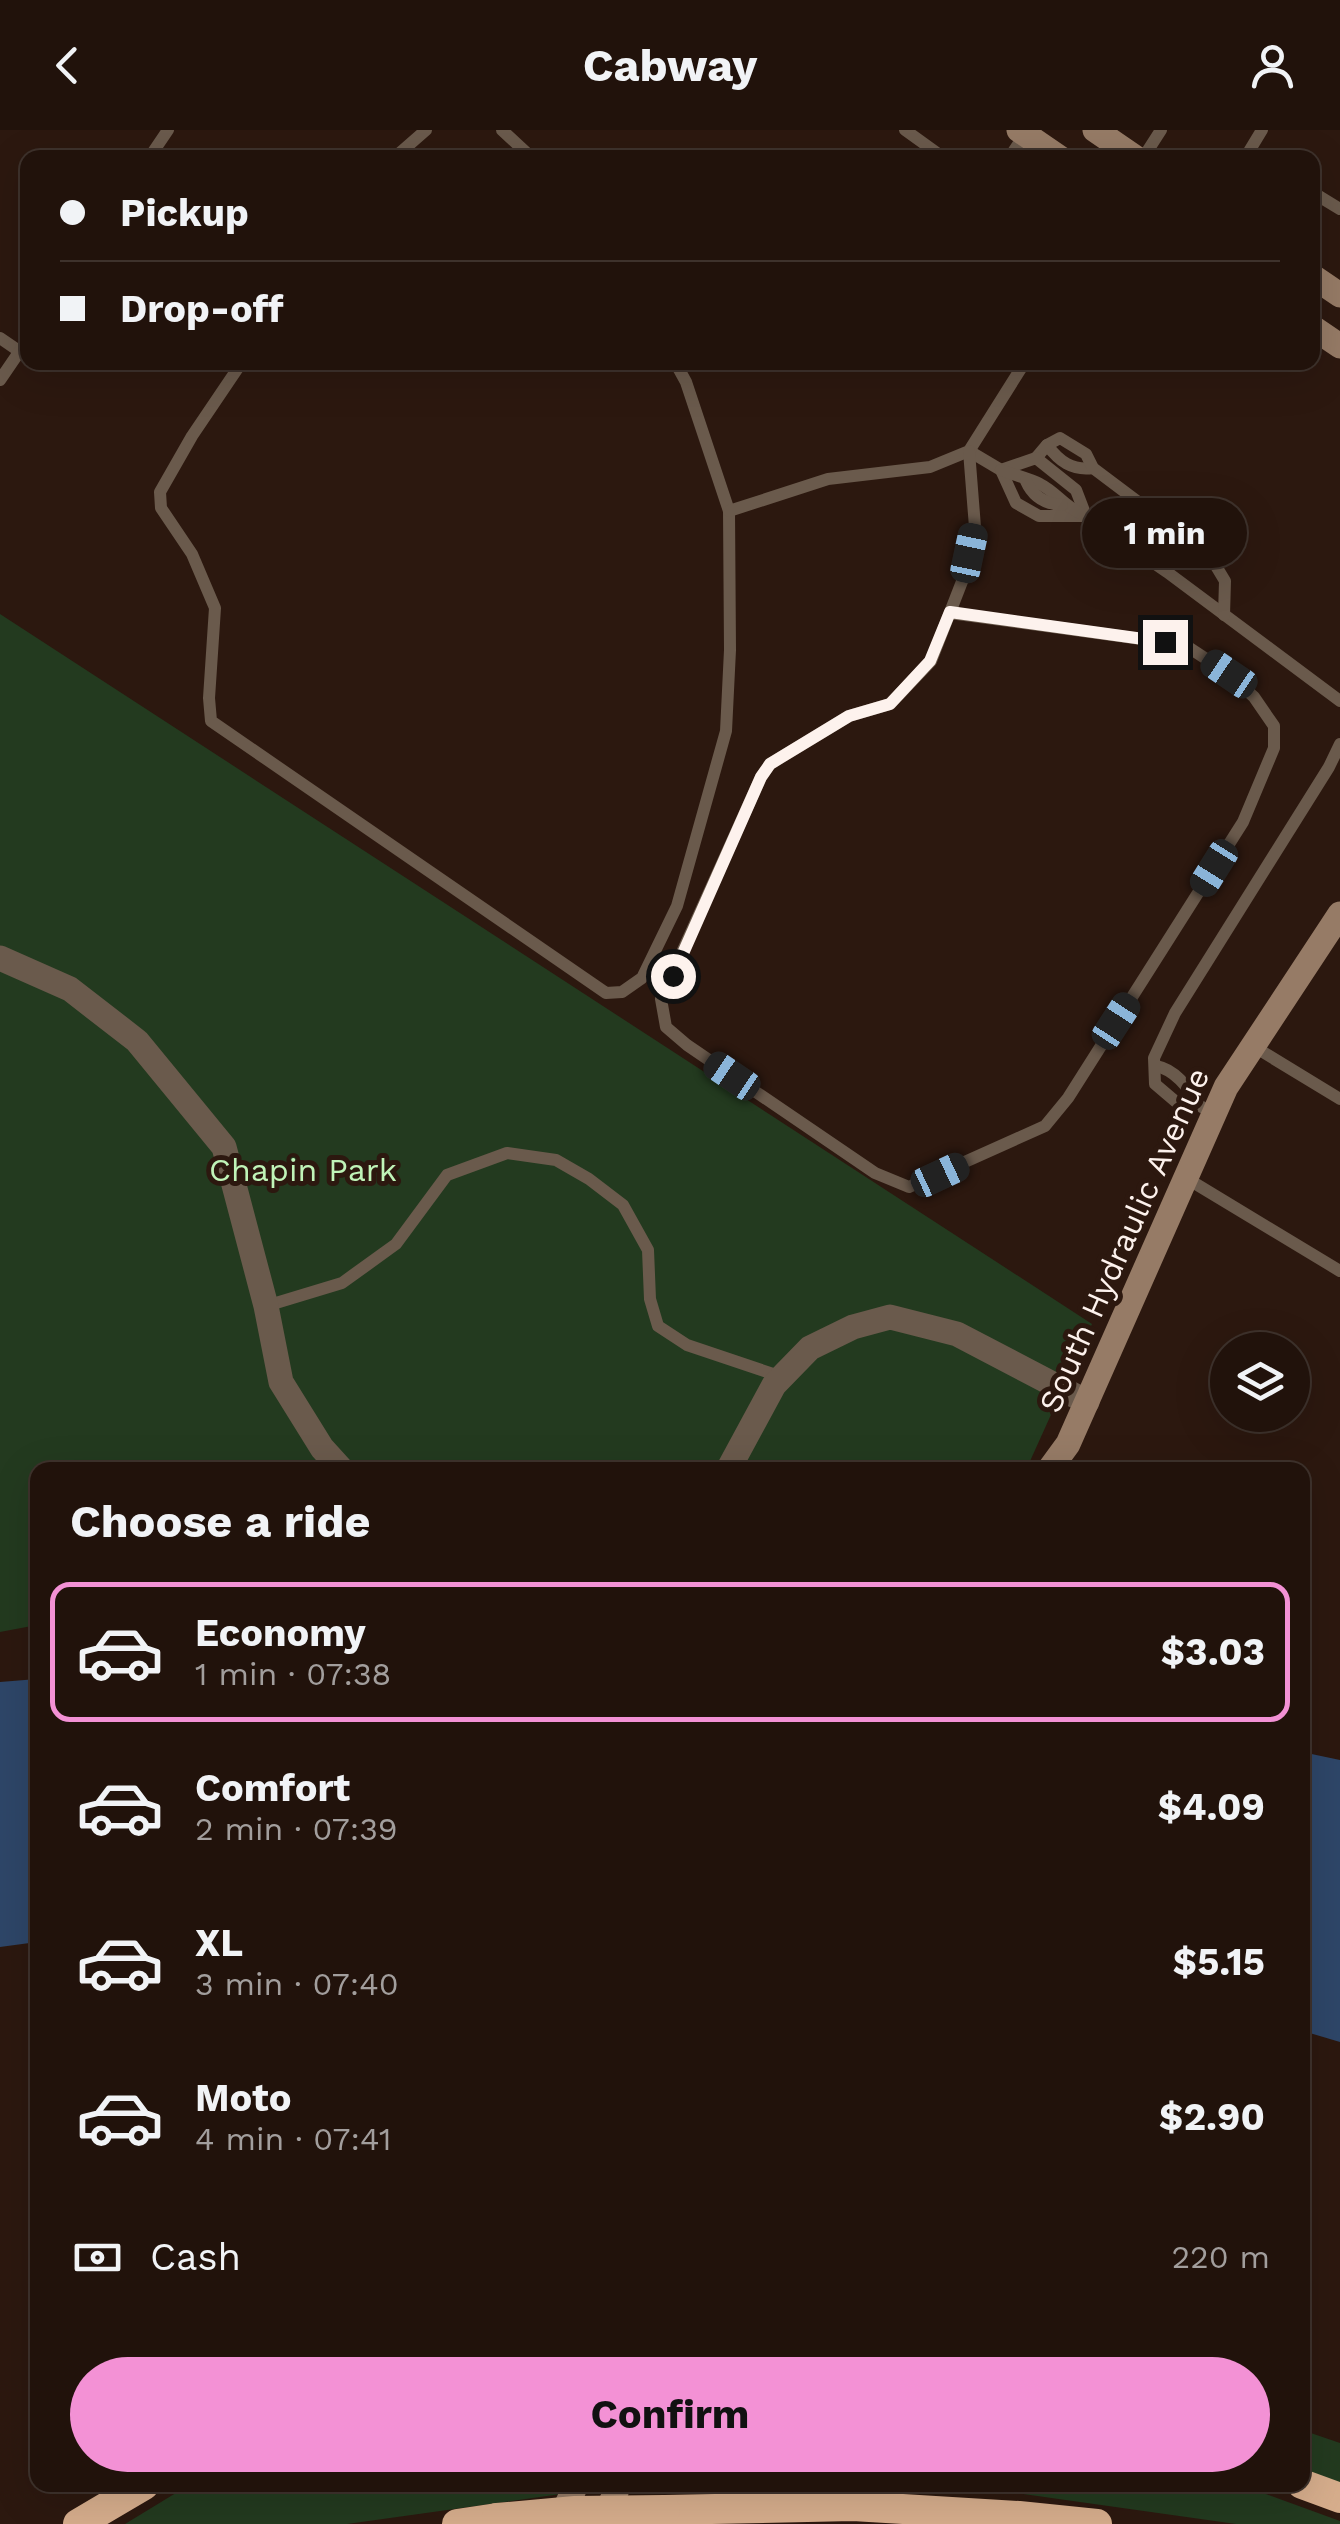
<!DOCTYPE html>
<html lang="en">
<head>
<meta charset="utf-8">
<style>
  :root { --surface:#21120b; --page:#291b14; --text:#f1f3f6; --muted:#a29e9d; --line:#3e322c; --accent:#f391d5 }
  body { margin:0; font-family:"Work Sans",sans-serif; background:var(--page); color:var(--text); height:100vh; display:flex; flex-direction:column; font-size:38px; white-space:nowrap }
  * { box-sizing:border-box; margin:0 }
  p { font-size:32px; color:var(--muted) }
  .icon { flex:none; width:55px; height:55px; fill:none; stroke:currentColor; stroke-width:2; stroke-linecap:round; stroke-linejoin:round }
  .map { position:relative; flex:1; overflow:hidden }
  .panel { position:absolute; left:30px; top:1332px; width:1280px; height:1030px; display:flex; flex-direction:column; background:var(--surface); border-radius:20px; box-shadow:0 10px 40px #0002,0 0 0 2px var(--line) }
  .panel>* { flex:none }
  .top-card { position:absolute; left:20px; top:20px; width:1300px; height:220px; border-radius:20px; box-shadow:0 10px 40px #0002,0 0 0 2px var(--line); display:grid; align-content:center; height:220px; padding:0 40px; background:var(--surface) }
  .buttons { position:absolute; left:1210px; top:1202px; display:grid; gap:20px }
  .buttons a { display:grid; place-items:center; width:100px; height:100px; border-radius:50%; background:var(--surface); box-shadow:0 10px 40px #0002,0 0 0 2px var(--line); font-size:50px }
  .end { position:absolute; width:45px; height:45px; margin:-22px; border:12px solid #fdf2ed; background:#111; box-shadow:0 0 0 5px #111 }
  .from { border-radius:50% }
  .bubble { position:absolute; height:70px; border-radius:35px; background:var(--surface); box-shadow:0 10px 40px #0002,0 0 0 2px var(--line); font-size:32px; font-weight:700; line-height:70px; text-align:center }
  .car { position:absolute; width:30px; height:60px; margin:-30px -15px; border-radius:12px; box-shadow:0 0 8px 2px #0007; background:linear-gradient(#222 24%,#8ab4d8 0 40%,#222 0 76%,#8ab4d8 0 86%,#222 0) }
  .top-card b { display:flex; align-items:center; gap:35px; height:95px; font-size:38px }
  .top-card b+b { border-top:2px solid var(--line) }
  .top-card i { width:25px; height:25px; background:var(--text) }
  ul { padding:0; list-style:none }
  li { display:flex; align-items:center; gap:30px; height:140px; margin:0 20px 15px; padding:0 20px; border:5px solid transparent; border-radius:20px }
  li div { flex:1 }
  li b { display:block; font-size:38px }
  li em { font-style:normal; font-weight:700 }
  li.current { border-color:var(--accent) }
  li>.icon { width:90px; height:90px; stroke-width:1.5 }
  h2 { padding:0 40px; font-size:45px; line-height:120px }
  .pay { display:flex; align-items:center; gap:25px; height:110px; padding:0 40px; font-size:38px }
  .pay p { margin-inline-start:auto }
  .action { display:flex; gap:20px; margin-top:auto; padding:20px 40px }
  .action a { flex:1; height:115px; border-radius:60px; background:var(--accent); color:#111; font-size:40px; font-weight:700; line-height:115px; text-align:center }
  header { display:flex; justify-content:space-between; align-items:center; height:130px; padding:0 40px; background:var(--surface); font-size:45px; font-weight:700 }
  .map>svg:first-child { display:block }
  .green { fill:#233a1f }
  .water { fill:#2e4668 }
  .lines { fill:none; stroke-linecap:round; stroke-linejoin:round }
  .lane { stroke:#6a5a4c; stroke-width:12 }
  .street { stroke:#6a5a4c; stroke-width:25 }
  .secondary { stroke:#967b66; stroke-width:25 }
  .highway { stroke:#d6ad8c; stroke-width:30 }
  .highway-bridge { stroke:#d6ad8c; stroke-width:30 }
  .route { stroke:#fdf2ed; stroke-width:12 }
  .labels { text-anchor:middle; dominant-baseline:central; stroke-width:10; stroke-linejoin:round; paint-order:stroke }
  .park-label { font-size:32px; fill:#c0f4b8; stroke:#2c180f }
  .street-label { font-size:32px; fill:#fdf2ed; stroke:#2c180f }
</style>
</head>
<body>
<header><svg class="icon" aria-label="back" viewBox="0 0 24 24"><path d="M15 5l-7 7 7 7"/></svg>Cabway<svg class="icon" aria-label="person" viewBox="0 0 24 24"><circle cx="12" cy="8" r="4"/><path d="M4 21q1-7 8-7t8 7"/></svg></header>
<div class="map">
<svg width="1340" height="2394" viewBox="0 0 1340 2394">
  <rect width="100%" height="100%" fill="#2c180f"/>
  <g class="green">
    <path d="M 0,484 L 1092,1194 L 1026,1340 L 38,1340 L 37,1495 L 0,1502 Z"/>
    <path d="M 1302,2300 L 1340,2313 L 1340,2353 L 1303,2340 Z"/>
    <path d="M 189,2355 L 565,2355 L 561,2364 L 347,2394 L 125,2394 Z"/>
    <path d="M 674,2355 L 1241,2355 L 1340,2391 L 1340,2394 L 1236,2394 L 994,2360 Z"/>
  </g>
  <g class="water">
    <path d="M 37,1549 L 37,1812 L 0,1817 L 0,1552 Z"/>
    <path d="M 1302,1622 L 1340,1630 L 1340,1912 L 1303,1901 Z"/>
  </g>
  <g class="lines">
    <g class="lane">
      <path d="M 502,0 L 532,28"/>
      <path d="M 905,0 L 944,28"/>
      <path d="M 149,28 L 168,0"/>
      <path d="M 394,28 L 426,0"/>
      <path d="M 1009,28 L 1025,4"/>
      <path d="M 1143,28 L 1161,0"/>
      <path d="M 1245,28 L 1262,0"/>
      <path d="M 1312,62 L 1340,79"/>
      <path d="M 0,208 L 19,221"/>
      <path d="M 242,232 L 192,306 L 160,362 L 161,378 L 192,424 L 215,478 L 209,568 L 211,591 L 606,863 L 622,862 L 642,848 L 677,776 L 726,601 L 730,520 L 729,381 L 686,252 L 675,232"/>
      <path d="M 0,250 L 28,209"/>
      <path d="M 1047,315 C 1059,331 1072,341 1093,338"/>
      <path d="M 969,321 L 1001,340 L 1016,373 L 1039,386 L 1086,386 L 1167,442 L 1340,571"/>
      <path d="M 1036,328 L 1047,315 L 1060,308 L 1086,324 L 1093,338 L 1210,426 L 1225,451 L 1224,485"/>
      <path d="M 1001,340 L 1036,328 L 1076,360 L 1086,386"/>
      <path d="M 1001,340 C 1014,345 1031,349 1040,354 C 1056,362 1063,375 1080,383"/>
      <path d="M 1026,351 C 1033,367 1045,374 1062,375"/>
      <path d="M 729,381 L 828,349 L 930,337 L 969,321 L 1025,232"/>
      <path d="M 950,483 L 1185,515 L 1229,544 L 1254,567 L 1274,596 L 1274,618 L 1243,692 L 1068,968 L 1045,996 L 909,1057 L 875,1043 L 687,915 L 666,897 L 661,869 L 761,647 L 770,634 L 849,586 L 890,574 L 931,531 L 963,449 L 975,397 L 969,321"/>
      <path d="M 1253,916 L 1340,969"/>
      <path d="M 1156,936 C 1173,939 1190,957 1195,973"/>
      <path d="M 1214,984 L 1195,973 L 1182,977 L 1155,954 L 1154,928 L 1175,883 L 1329,637 L 1340,614"/>
      <path d="M 1186,1048 L 1340,1141"/>
      <path d="M 266,1176 L 342,1153 L 396,1114 L 447,1045 L 507,1023 L 556,1030 L 589,1049 L 623,1075 L 648,1120 L 650,1169 L 658,1196 L 687,1215 L 782,1247"/>
    </g>
    <g class="street">
      <path d="M 0,828 L 70,859 L 137,911 L 224,1017 L 266,1176 L 281,1252 L 322,1318 L 342,1340"/>
      <path d="M 728,1340 L 774,1255 L 810,1218 L 853,1197 L 890,1187 L 957,1204 L 1087,1272"/>
    </g>
    <g class="secondary">
      <path d="M 1019,0 L 1060,28"/>
      <path d="M 1095,0 L 1136,28"/>
      <path d="M 1312,146 L 1340,165"/>
      <path d="M 1312,197 L 1340,216"/>
      <path d="M 1049,1340 L 1068,1314 L 1226,957 L 1340,784"/>
      <path d="M 558,2394 L 576,2355"/>
      <path d="M 601,2394 L 619,2355"/>
    </g>
    <g class="highway">
      <path d="M 1302,2354 L 1340,2368"/>
      <path d="M 665,2380 L 853,2376 L 1019,2386 L 1097,2394"/>
      <path d="M 78,2394 L 144,2355"/>
      <path d="M 457,2394 L 497,2388"/>
    </g>
    <path class="highway-bridge" d="M 497,2388 L 575,2381 L 665,2380"/>
  </g>
  <g class="lines">
    <path class="route" d="M 673,846 L 761,647 L 770,634 L 849,586 L 890,574 L 930,531 L 950,482 L 1165,512"/>
  </g>
  <g class="labels">
    <g class="park-label">
      <text x="303" y="1040">Chapin Park</text>
    </g>
    <g class="street-label">
      <text transform="translate(1124 1110) rotate(-66)">South Hydraulic Avenue</text>
    </g>
  </g>
</svg>
<div class="buttons">
<a><svg class="icon" aria-label="layers" viewBox="0 0 24 24"><path d="M12 4l9 5-9 5-9-5zM3 14l9 5 9-5"/></svg></a>
</div>
<i class="end from" style="left:673px;top:846px"></i>
<i class="end" style="left:1165px;top:512px"></i>
<div class="bubble" style="left:1082px;top:368px;width:165px">1 min</div>
<i class="car" style="left:969px;top:423px;rotate:12deg"></i>
<i class="car" style="left:1229px;top:544px;rotate:304deg"></i>
<i class="car" style="left:1214px;top:738px;rotate:212deg"></i>
<i class="car" style="left:1116px;top:891px;rotate:33deg"></i>
<i class="car" style="left:732px;top:946px;rotate:304deg"></i>
<i class="car" style="left:940px;top:1045px;rotate:65deg"></i>
<div class="top-card">
<b><i class="from"></i>Pickup</b>
<b><i></i>Drop-off</b>
</div>
<section class="panel">
<h2>Choose a ride</h2>
<ul>
<li class="current"><svg class="icon" aria-label="car" viewBox="0 0 24 24"><path d="M5 17H2v-5l4-1 3-4h7l3 4 3 1v5h-3M9 17h6M6 11h13"/><circle cx="7" cy="17" r="2"/><circle cx="17" cy="17" r="2"/></svg><div><b>Economy</b><p>1 min · 07:38</p></div><em>$3.03</em></li>
<li><svg class="icon" aria-label="car" viewBox="0 0 24 24"><path d="M5 17H2v-5l4-1 3-4h7l3 4 3 1v5h-3M9 17h6M6 11h13"/><circle cx="7" cy="17" r="2"/><circle cx="17" cy="17" r="2"/></svg><div><b>Comfort</b><p>2 min · 07:39</p></div><em>$4.09</em></li>
<li><svg class="icon" aria-label="car" viewBox="0 0 24 24"><path d="M5 17H2v-5l4-1 3-4h7l3 4 3 1v5h-3M9 17h6M6 11h13"/><circle cx="7" cy="17" r="2"/><circle cx="17" cy="17" r="2"/></svg><div><b>XL</b><p>3 min · 07:40</p></div><em>$5.15</em></li>
<li><svg class="icon" aria-label="car" viewBox="0 0 24 24"><path d="M5 17H2v-5l4-1 3-4h7l3 4 3 1v5h-3M9 17h6M6 11h13"/><circle cx="7" cy="17" r="2"/><circle cx="17" cy="17" r="2"/></svg><div><b>Moto</b><p>4 min · 07:41</p></div><em>$2.90</em></li>
</ul>
<div class="pay"><svg class="icon" aria-label="cash" viewBox="0 0 24 24"><path d="M3 7h18v10H3z"/><circle cx="12" cy="12" r="2"/></svg>Cash<p>220 m</p></div>
<div class="action"><a>Confirm</a></div>
</section>
</div>
</body>
</html>
